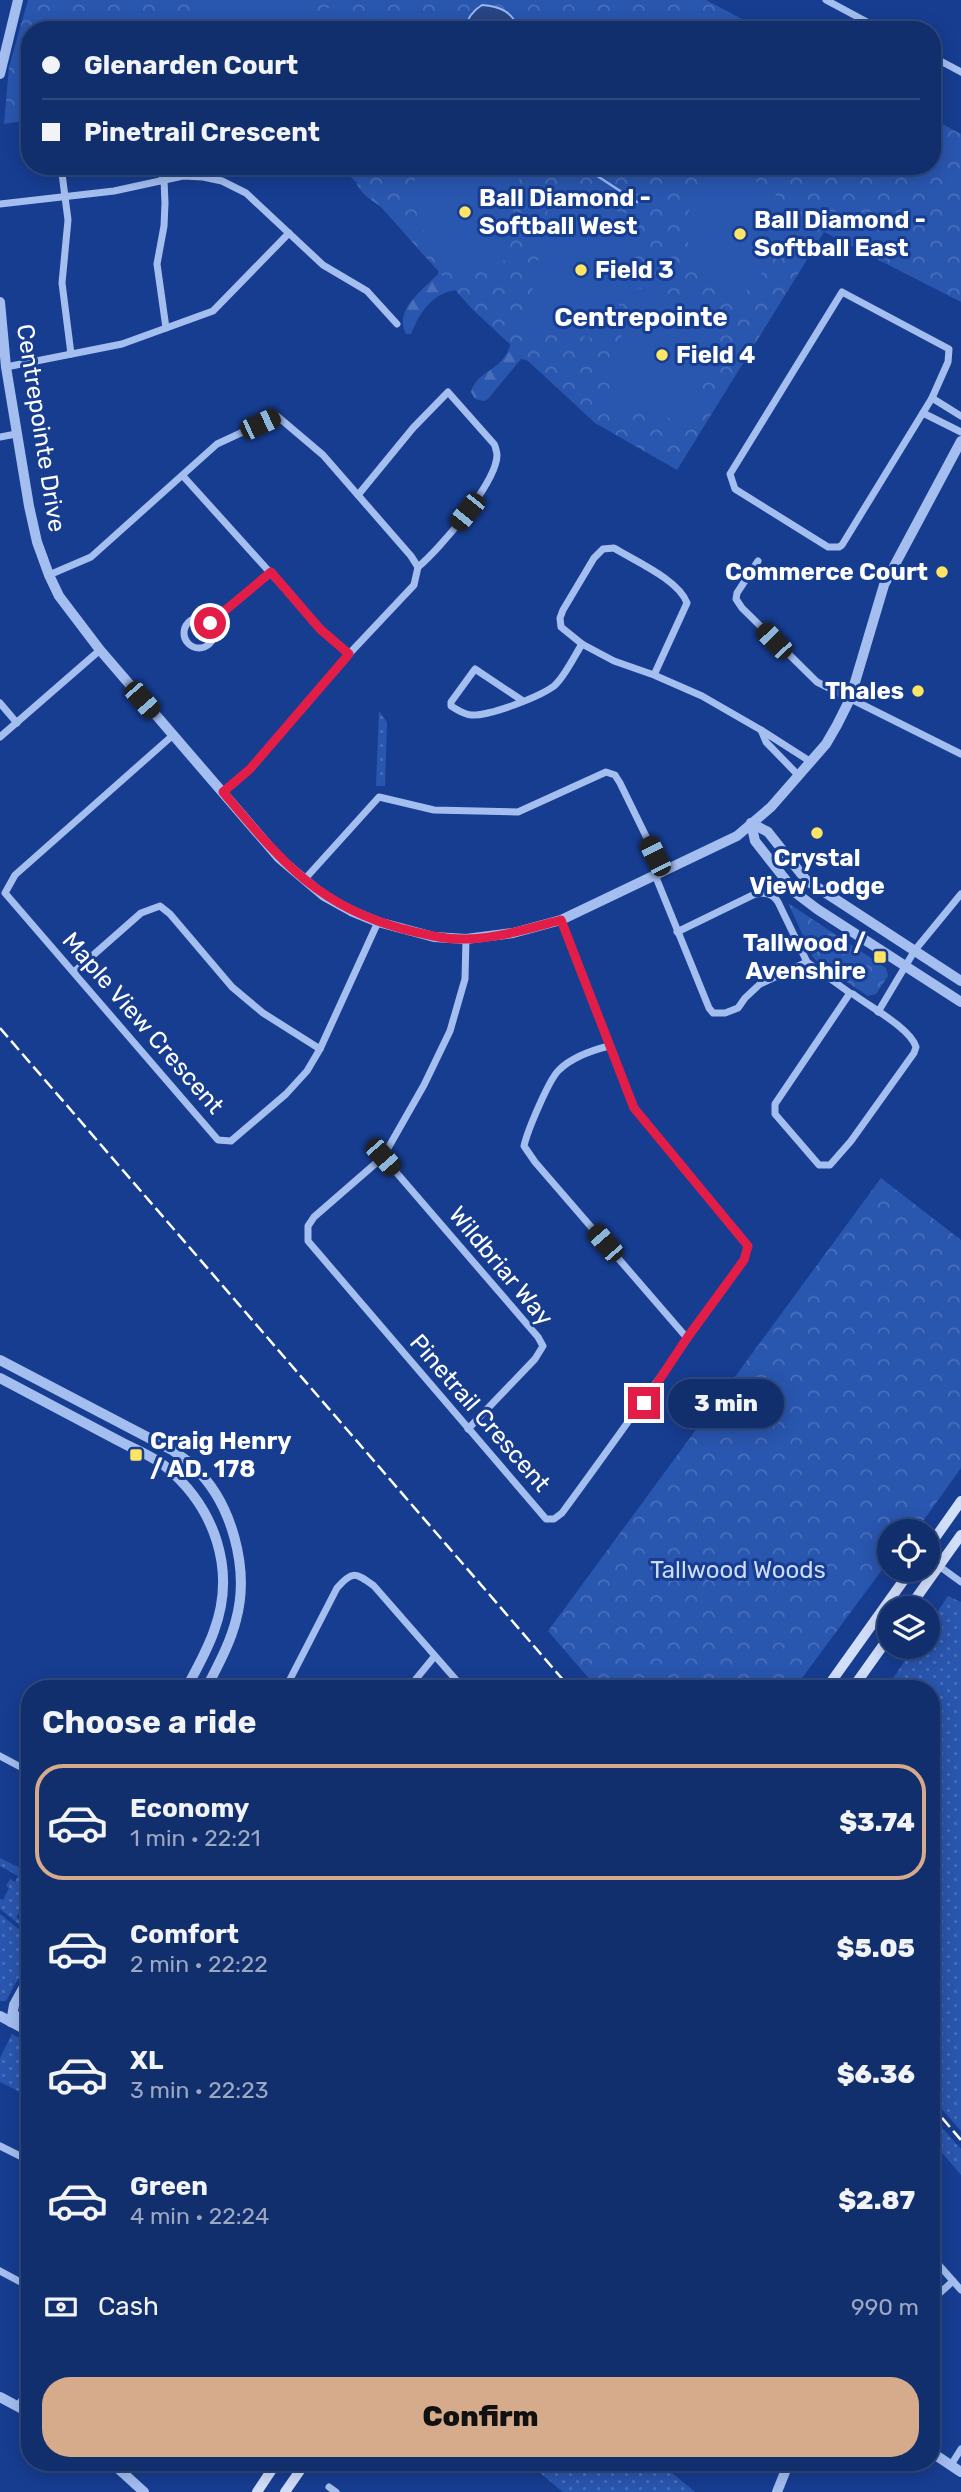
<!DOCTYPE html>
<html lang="en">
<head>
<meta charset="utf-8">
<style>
  :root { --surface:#112e6d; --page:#1e3a75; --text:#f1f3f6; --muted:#9ca8c2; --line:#304a80; --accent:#d6ab8b }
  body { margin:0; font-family:Rubik,sans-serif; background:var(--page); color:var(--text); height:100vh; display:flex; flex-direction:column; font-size:26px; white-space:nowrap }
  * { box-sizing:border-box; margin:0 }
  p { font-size:23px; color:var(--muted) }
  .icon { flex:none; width:38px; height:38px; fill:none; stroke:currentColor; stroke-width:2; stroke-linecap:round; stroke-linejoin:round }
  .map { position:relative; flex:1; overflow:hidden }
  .details { position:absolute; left:21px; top:1680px; width:919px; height:791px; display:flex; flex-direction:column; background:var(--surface); border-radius:28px; box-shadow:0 4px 18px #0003,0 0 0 2px var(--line) }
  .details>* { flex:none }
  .guide { position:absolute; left:21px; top:21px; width:920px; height:154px; border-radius:28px; box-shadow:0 4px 18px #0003,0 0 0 2px var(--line); display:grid; align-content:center; height:154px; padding:0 21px; background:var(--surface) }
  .controls { position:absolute; left:877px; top:1519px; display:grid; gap:14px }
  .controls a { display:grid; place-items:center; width:63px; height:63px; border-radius:50%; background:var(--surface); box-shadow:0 4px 18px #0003,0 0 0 2px var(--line); font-size:35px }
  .end { position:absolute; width:32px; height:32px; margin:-16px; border:9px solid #e11d48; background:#fff; box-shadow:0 0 0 4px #fff }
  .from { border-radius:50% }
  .bubble { position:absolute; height:49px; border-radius:24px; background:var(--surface); box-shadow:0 4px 18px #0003,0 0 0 2px var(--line); font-size:23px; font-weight:800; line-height:49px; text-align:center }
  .car { position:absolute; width:21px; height:42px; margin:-21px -10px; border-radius:9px; box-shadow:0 0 5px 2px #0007; background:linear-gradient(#222 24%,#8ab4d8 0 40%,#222 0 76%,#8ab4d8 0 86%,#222 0) }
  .guide b { display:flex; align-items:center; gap:24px; height:66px; font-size:26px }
  .guide b+b { border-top:2px solid var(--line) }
  .guide i { width:18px; height:18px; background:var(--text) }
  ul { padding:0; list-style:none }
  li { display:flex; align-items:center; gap:21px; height:116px; margin:0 14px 10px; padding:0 7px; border:4px solid transparent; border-radius:28px }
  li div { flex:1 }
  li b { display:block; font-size:26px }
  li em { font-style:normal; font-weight:800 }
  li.active { border-color:var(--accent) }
  li>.icon { width:63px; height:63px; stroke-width:1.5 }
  h2 { padding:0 21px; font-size:32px; line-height:84px }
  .pay { display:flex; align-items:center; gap:18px; height:77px; padding:0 21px; font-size:26px }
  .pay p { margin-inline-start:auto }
  .button { display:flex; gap:14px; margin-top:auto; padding:14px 21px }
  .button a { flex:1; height:80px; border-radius:28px; background:var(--accent); color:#111; font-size:28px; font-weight:800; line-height:80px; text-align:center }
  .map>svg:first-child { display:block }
  .grass { fill:url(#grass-dots) }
  .forest { fill:url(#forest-firs) }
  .park { fill:url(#park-crowns) }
  .garden { fill:#2956af }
  .water { fill:#284584; stroke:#97b6f3; stroke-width:2 }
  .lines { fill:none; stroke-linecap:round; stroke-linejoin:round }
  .stream { stroke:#97b6f3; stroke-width:2.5 }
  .minor { stroke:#a4bef0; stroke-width:7 }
  .tertiary { stroke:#a4bef0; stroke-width:10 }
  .secondary { stroke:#d2dffb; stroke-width:10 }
  .rail { stroke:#fff; stroke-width:2.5; stroke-dasharray:12 5; stroke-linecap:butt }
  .route { stroke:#e11d48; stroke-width:9 }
  .poi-dot { fill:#ffe563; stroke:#173d91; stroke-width:2.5 }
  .labels { text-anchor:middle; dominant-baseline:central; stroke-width:6; stroke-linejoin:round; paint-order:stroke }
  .poi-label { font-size:24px; font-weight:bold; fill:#fff; stroke:#173d91; text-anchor:start }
  .street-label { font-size:24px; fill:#fff; stroke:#173d91 }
  .park-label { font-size:24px; fill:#cbdbfb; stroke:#173d91 }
  .neighbourhood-label { font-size:26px; font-weight:bold; fill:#fff; stroke:#173d91 }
</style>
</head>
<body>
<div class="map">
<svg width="961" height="2492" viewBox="0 0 961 2492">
  <defs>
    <pattern id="grass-dots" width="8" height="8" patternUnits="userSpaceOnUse" patternTransform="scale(1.75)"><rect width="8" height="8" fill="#2956af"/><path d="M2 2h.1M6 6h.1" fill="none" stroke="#496fbb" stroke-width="1.8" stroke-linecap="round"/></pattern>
    <pattern id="forest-firs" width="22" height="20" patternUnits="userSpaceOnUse" patternTransform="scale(1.75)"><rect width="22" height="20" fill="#2956af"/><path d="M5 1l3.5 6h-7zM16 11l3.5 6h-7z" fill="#496fbb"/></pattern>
    <pattern id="park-crowns" width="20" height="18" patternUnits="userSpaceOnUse" patternTransform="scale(1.75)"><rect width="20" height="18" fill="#2956af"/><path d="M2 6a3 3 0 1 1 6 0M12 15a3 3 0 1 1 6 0" fill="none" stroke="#496fbb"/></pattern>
  </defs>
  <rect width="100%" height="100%" fill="#173d91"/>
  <g class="grass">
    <path d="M 379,711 L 387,722 L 385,786 L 376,786 Z"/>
    <path d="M 948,1596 L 961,1602 L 961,2131 L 931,2097 L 931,1689 L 886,1689 L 914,1647 L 928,1647 L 928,1626 Z"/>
    <path d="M 0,1858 L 30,1873 L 30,1892 L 28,1891 L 21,1903 L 28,1909 L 26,1914 L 20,1911 L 16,1917 L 30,1927 L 30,1933 L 0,1909 L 0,1899 L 3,1900 L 9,1888 L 6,1886 L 10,1879 L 15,1882 L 18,1876 L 0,1866 Z"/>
    <path d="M 0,1914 L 30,1938 L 30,1957 L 6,2001 L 0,2001 Z"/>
    <path d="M 12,2034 L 30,2043 L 30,2097 L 0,2082 L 0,2058 Z"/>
    <path d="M 931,2115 L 961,2149 L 961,2175 L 931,2140 Z"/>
    <path d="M 527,2462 L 659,2462 L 695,2492 L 563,2492 Z"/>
  </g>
  <path class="forest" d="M 359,181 L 379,185 L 392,209 L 419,243 L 457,276 L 485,290 L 524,345 L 546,367 L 544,372 L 530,361 L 521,359 L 488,399 L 484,401 L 475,399 L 471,392 C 478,368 507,372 512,337 L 496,316 L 484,314 L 457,290 C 432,293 420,312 411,334 L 406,334 C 393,310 423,290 438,274 L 439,269 C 418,253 404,229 385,211 C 376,201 362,197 357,184 Z"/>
  <g class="park">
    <path d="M 28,0 L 706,0 L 763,30 L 30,30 L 30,120 L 4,124 L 9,67 Z"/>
    <path d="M 933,119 L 961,134 L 961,302 L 824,232 L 677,470 L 595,423 L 473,310 L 373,198 L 339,166 L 933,166 Z"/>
    <path d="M 788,903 L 886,968 L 888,976 L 876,994 L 868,996 L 818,963 L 813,957 Z"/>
    <path d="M 881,1178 L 961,1240 L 961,1468 L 916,1531 L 889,1531 L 889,1570 L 884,1567 L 794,1689 L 598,1689 L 548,1631 Z"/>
  </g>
  <g class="garden">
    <path d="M 214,0 L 304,0 L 299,30 L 209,30 Z"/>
    <path d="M 323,7 L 404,23 L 403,30 L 318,30 Z"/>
    <path d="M 419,166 L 499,166 L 515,170 L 520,176 L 501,274 C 484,273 468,271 453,263 C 422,244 405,200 419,166 Z"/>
    <path d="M 715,166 L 736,166 L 801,214 L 803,222 L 737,303 C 722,294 709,286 699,271 C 677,238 686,191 715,166 Z"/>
    <path d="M 550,198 L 636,215 L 612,342 L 526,325 Z"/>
    <path d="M 631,287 L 717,304 L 693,423 L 608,406 Z"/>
  </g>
  <path class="water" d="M 482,5 C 500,6 513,12 519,30 L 464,30 C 467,19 472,11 482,5 Z"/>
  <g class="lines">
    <path class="stream" d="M 582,166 L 637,202"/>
    <g class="minor">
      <path d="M 826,0 L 882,30"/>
      <path d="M 933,57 L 961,72"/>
      <path d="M 61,166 L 68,220 L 62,283 L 71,354"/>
      <path d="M 157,166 L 164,180 L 165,203 L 164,226 L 157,264 L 166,328"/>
      <path d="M 0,204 L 114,191 L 183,176 L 203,177 L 222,181 L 246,193 L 323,265 L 367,291 L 397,324"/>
      <path d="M 842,292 L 949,349 L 948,362 L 932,398 L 842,545 L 839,547 L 828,547 L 735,489 L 730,474 Z"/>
      <path d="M 6,367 L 122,344 L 213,311 L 289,233"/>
      <path d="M 932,398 L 961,416"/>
      <path d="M 923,413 L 961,432"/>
      <path d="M 0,437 L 16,434"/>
      <path d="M 183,476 L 321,629 L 349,654"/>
      <path d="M 358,495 L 413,428 L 448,392 L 494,444 C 495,445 497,453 497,455 C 497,482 439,550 418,567"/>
      <path d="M 758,561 L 737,593 L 736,599 L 742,608 L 817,682 L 961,754"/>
      <path d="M 49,575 L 91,557 L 217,444 L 277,416 L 323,455 L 411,556 L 418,567 L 414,585 L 349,654 L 250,769 L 223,792"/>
      <circle cx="199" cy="633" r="15"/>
      <path d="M 210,623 L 271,572"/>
      <path d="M 654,675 L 687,603 C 679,580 635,561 614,548 L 603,549 L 594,558 L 563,610 L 560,618 L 561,627 L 582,644 L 614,661 L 654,675 L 702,696 L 761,730"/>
      <path d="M 523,701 L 475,669 L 451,702 L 451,706 C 458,710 463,714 471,715 C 490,716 539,697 554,686 C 564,678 575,655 582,644"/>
      <path d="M 0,703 L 17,723"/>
      <path d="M 172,736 L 15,875 L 5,893 L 218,1140 L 231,1141 L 286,1094 L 307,1071 L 320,1049 L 378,922"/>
      <path d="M 0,737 L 100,650"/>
      <path d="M 799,776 L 766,742 L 761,730 L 811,762"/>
      <path d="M 655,875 L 709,1008 L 713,1013 L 725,1013 L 738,1008 L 745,998 L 760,984 L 807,962"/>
      <path d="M 304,880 L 379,797 L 434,810 L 518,812 L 606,772 L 615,775 L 620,783 L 663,871"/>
      <path d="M 677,932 L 755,894 C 765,892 772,893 778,902 L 807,962 L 850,993 L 853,994 C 870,1007 910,1028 916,1047 L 914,1053 L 851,1141 L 830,1165 L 819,1165 L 775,1114 L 775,1104 L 850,993"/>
      <path d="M 466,939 L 465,979 L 450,1031 L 424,1085 L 383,1157 L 314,1217 L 308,1226 L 308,1241 L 546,1519 L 554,1519 L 562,1513 C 624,1429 683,1344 744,1260 L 748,1246 L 634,1108 L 561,920"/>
      <path d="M 74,972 L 141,913 L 160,906 L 170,914 L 232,987 L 263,1013 L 320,1049"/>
      <path d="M 878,1012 L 915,950 L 961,894"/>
      <path d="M 609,1046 C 593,1050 571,1058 559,1070 C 549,1079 527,1132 524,1146 L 535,1162 L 687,1338"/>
      <path d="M 383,1157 L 538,1337 L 543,1346 L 535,1359 L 468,1429"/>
      <path d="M 928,1558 L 961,1582"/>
      <path d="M 285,1689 L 337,1588 C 353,1570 356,1573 374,1586 L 464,1689"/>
      <path d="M 414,1689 L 416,1679 L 434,1657"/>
      <path d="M 0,1756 L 30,1772"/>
      <path d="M 0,2146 L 30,2161"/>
      <path d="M 931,2256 L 961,2290"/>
      <path d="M 0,2271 L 30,2287"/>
      <path d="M 931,2301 L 953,2281"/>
      <path d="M 18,2406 L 30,2387"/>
      <path d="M 951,2465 L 961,2449"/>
      <path d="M 329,2487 L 336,2492"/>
    </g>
    <g class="tertiary">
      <path d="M 0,74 L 18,0"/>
      <path d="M 0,302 L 6,367 L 29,506 L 37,542 L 49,575 L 59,596 L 100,650 L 279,858 L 324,896 L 351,911 L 378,922 L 434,937 L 466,939 L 513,933 L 561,920 L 737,836 L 771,807 L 826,744 L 837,725 L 850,699 L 884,585 L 961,441"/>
      <path d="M 751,823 L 755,841 L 796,893 L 817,909 L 961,1002"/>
      <path d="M 751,823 L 768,832 L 806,880 L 961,981"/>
      <path d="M 0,1360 L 172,1450 C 179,1455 187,1460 193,1466 C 232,1502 250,1569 236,1620 C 230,1644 217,1667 206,1689"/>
      <path d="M 0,1378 C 40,1399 79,1420 119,1441 C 134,1449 153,1456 166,1467 C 214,1507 237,1569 214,1631 C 207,1651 196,1670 186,1689"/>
      <path d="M 0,2016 L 30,2032"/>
      <path d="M 11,2022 L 14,2005 L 30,1976"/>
      <path d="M 11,2022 L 27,2012 L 30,2007"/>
      <path d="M 0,2397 L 30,2413"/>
      <path d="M 931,2452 L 961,2472"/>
      <path d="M 111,2462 L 144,2492"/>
      <path d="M 777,2492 L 789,2462"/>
    </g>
    <g class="secondary">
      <path d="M 928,1548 L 961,1501"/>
      <path d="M 909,1608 L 961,1535"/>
      <path d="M 826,1689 L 911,1570"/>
      <path d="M 852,1689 L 889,1637"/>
      <path d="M 257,2492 L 277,2462"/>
      <path d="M 285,2492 L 306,2462"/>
    </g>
    <g class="rail">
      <path d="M 0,1028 L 571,1689"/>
      <path d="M 931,2105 L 961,2140"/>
    </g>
  </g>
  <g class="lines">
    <path class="route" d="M 210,623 L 271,572 L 320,629 L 349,654 L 250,769 L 223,792 C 279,858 316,906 403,929 C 424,934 445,940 467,939 C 499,938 531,928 561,920 L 634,1108 L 748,1246 L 744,1260 L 687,1338 L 644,1403"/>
  </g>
  <g class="poi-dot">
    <circle cx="465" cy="212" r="7"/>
    <circle cx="740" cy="234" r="7"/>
    <circle cx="581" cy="270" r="7"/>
    <circle cx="662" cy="355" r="7"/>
    <circle cx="942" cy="572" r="7"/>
    <circle cx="918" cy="691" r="7"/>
    <circle cx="817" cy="833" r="7"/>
    <rect x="873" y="950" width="14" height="14" rx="3.5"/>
    <rect x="129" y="1448" width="14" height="14" rx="3.5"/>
  </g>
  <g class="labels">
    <g class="poi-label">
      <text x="479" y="198">Ball Diamond -<tspan x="479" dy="28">Softball West</tspan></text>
      <text x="754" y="220">Ball Diamond -<tspan x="754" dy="28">Softball East</tspan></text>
      <text x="595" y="270">Field 3</text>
      <text x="676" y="355">Field 4</text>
      <text x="928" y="572" text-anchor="end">Commerce Court</text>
      <text x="904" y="691" text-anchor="end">Thales</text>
      <text x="817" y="858" text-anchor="middle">Crystal<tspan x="817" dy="28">View Lodge</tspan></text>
      <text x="866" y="943" text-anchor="end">Tallwood /<tspan x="866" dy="28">Avenshire</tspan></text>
      <text x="150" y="1441">Craig Henry<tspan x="150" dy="28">/ AD. 178</tspan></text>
    </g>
    <g class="street-label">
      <text transform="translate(41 428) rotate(81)">Centrepointe Drive</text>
      <text transform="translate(143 1023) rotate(49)">Maple View Crescent</text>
      <text transform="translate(501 1266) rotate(50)">Wildbriar Way</text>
      <text transform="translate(480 1413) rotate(49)">Pinetrail Crescent</text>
    </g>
    <g class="park-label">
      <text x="738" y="1570">Tallwood Woods</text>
    </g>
    <g class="neighbourhood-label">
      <text x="641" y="317">Centrepointe</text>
    </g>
  </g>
</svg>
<div class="controls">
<a><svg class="icon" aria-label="locate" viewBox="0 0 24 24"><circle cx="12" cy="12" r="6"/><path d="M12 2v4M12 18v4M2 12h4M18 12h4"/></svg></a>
<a><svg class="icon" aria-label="layers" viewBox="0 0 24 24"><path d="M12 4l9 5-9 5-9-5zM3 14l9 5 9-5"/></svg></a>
</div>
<i class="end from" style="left:210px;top:623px"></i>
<i class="end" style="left:644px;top:1403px"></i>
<div class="bubble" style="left:668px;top:1379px;width:116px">3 min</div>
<i class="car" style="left:260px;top:424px;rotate:65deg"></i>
<i class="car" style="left:467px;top:512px;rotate:219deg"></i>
<i class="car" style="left:774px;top:641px;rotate:316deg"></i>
<i class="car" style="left:142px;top:700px;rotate:139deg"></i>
<i class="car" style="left:655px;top:856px;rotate:334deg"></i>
<i class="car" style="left:383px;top:1157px;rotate:139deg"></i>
<i class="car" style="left:605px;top:1243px;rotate:319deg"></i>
<div class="guide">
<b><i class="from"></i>Glenarden Court</b>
<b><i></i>Pinetrail Crescent</b>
</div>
<section class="details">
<h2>Choose a ride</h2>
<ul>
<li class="active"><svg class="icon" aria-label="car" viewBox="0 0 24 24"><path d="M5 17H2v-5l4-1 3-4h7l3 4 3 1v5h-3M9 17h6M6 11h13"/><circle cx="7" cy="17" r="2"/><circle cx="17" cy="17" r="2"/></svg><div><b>Economy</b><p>1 min · 22:21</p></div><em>$3.74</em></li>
<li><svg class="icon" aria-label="car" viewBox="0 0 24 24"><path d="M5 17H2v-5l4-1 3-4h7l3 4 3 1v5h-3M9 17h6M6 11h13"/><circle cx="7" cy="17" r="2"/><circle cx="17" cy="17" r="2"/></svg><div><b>Comfort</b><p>2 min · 22:22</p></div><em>$5.05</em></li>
<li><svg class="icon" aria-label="car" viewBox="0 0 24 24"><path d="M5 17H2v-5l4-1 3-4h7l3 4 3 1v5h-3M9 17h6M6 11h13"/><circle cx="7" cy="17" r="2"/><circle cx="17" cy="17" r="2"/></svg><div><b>XL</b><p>3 min · 22:23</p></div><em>$6.36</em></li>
<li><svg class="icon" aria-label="car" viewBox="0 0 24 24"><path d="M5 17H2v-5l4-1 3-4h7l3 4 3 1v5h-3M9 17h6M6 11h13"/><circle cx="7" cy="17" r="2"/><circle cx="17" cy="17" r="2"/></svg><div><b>Green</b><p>4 min · 22:24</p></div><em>$2.87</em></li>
</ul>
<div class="pay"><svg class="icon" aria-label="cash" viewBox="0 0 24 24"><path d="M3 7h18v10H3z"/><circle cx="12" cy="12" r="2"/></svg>Cash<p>990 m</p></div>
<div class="button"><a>Confirm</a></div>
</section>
</div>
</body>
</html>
